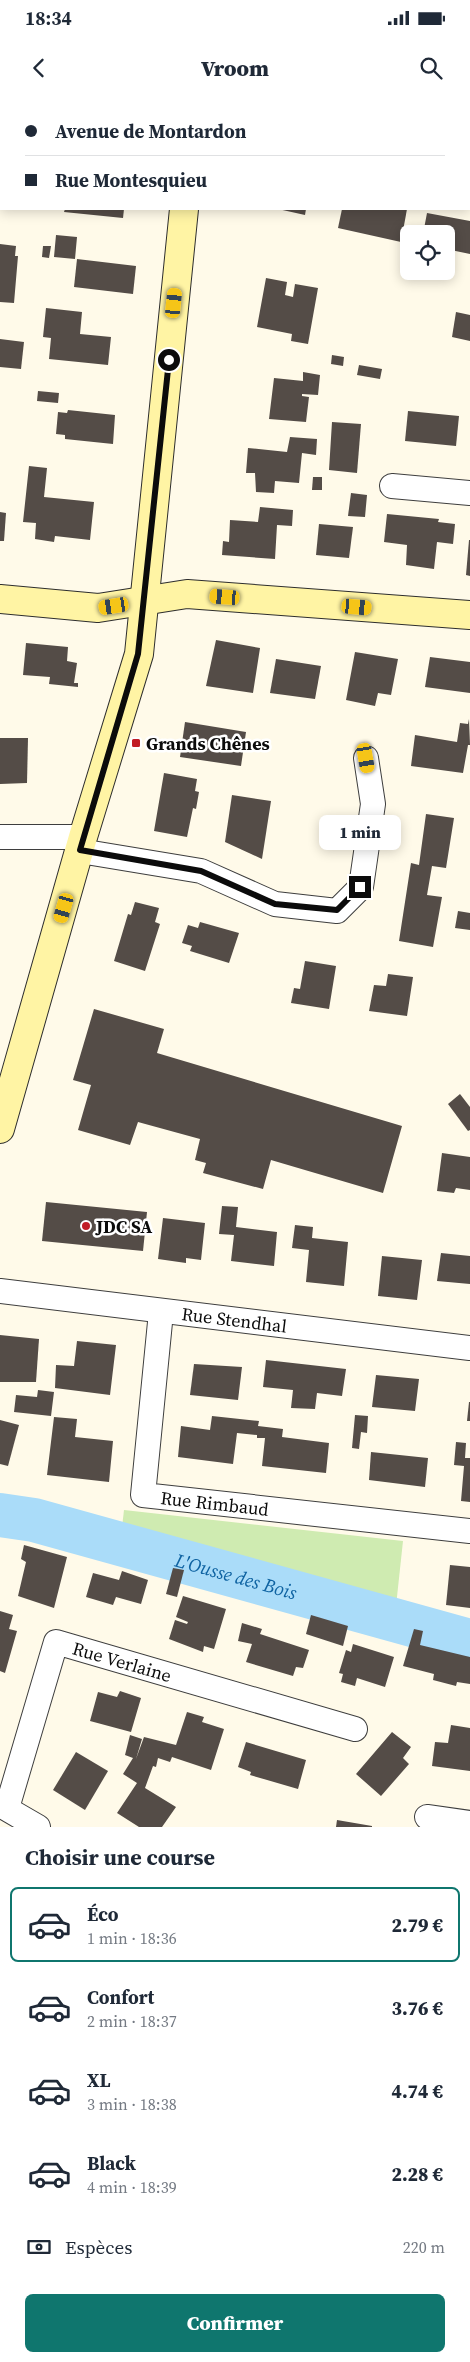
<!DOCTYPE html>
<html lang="fr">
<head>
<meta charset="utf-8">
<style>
  :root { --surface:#fff; --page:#f6f6f7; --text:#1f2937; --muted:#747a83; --line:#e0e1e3; --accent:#0f766e }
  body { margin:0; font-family:"Source Serif 4",serif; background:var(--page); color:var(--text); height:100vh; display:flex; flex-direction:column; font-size:19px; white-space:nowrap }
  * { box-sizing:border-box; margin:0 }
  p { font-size:16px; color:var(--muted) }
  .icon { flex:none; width:28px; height:28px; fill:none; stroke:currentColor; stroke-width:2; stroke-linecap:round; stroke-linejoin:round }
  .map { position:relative; height:1727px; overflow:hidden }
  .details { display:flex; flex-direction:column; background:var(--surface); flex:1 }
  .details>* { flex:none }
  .hud { position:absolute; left:0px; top:0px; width:470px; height:110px; box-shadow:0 2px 12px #0003; display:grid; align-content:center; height:110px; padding:0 25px; background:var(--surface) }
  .tools { position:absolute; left:400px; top:125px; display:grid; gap:10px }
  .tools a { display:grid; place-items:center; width:55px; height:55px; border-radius:8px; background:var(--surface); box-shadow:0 2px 12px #0003; font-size:25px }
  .end { position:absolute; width:22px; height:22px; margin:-11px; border:6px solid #0b0b0b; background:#fff; box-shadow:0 0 0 2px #fff }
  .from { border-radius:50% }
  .bubble { position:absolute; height:35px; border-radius:8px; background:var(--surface); box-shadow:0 2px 12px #0003; font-size:16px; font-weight:800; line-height:35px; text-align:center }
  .car { position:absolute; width:15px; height:30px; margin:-15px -8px; border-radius:6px; box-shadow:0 0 4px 1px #0007; background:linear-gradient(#f5c518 24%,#345 0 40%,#f5c518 0 76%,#345 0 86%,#f5c518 0) }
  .hud b { display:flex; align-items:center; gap:18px; height:48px; font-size:19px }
  .hud b+b { border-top:1px solid var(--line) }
  .hud i { width:12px; height:12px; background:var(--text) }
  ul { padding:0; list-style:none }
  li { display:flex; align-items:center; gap:15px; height:75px; margin:0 10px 8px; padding:0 15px; border:2px solid transparent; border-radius:8px }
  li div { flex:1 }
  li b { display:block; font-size:19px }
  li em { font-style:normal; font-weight:800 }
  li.on { border-color:var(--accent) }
  li>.icon { width:45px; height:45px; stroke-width:1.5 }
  h2 { padding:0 25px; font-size:22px; line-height:60px }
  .pay { display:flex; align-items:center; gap:12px; height:55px; padding:0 25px; font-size:19px }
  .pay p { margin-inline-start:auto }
  .action { display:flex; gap:10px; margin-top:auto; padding:10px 25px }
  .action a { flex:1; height:58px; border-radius:8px; background:var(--accent); color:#fff; font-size:20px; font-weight:800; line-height:58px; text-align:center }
  .status { display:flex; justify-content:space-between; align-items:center; height:35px; padding:0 25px; background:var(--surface); direction:ltr }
  .status svg { height:14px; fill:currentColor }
  header { display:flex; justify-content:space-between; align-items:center; height:65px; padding:0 25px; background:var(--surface); font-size:22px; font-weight:800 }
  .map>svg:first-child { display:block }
  .park { fill:#cfebb1 }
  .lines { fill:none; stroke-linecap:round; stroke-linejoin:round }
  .river { stroke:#aadcf9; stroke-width:44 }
  .building { fill:#544c47 }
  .street-casing { stroke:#3e3e3e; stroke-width:26 }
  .secondary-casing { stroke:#2d2d2d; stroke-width:30 }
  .street { stroke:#fff; stroke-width:24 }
  .secondary { stroke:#fff4a4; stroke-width:28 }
  .route { stroke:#0b0b0b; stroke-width:6 }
  .poi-dot { fill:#c11c25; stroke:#fff; stroke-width:2 }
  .labels { text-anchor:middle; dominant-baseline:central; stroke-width:5; stroke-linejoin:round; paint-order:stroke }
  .poi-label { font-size:18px; font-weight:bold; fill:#0b0b0b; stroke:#fff; text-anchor:start }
  .street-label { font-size:18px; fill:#0b0b0b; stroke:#fff }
  .water-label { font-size:19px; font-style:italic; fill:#0f63a2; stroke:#fff }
</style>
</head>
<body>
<div class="status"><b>18:34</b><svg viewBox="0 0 49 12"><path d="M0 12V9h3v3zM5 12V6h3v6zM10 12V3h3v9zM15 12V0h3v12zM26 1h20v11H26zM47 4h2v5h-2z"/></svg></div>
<header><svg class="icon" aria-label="back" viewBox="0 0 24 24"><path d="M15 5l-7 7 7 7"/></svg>Vroom<svg class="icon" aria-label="search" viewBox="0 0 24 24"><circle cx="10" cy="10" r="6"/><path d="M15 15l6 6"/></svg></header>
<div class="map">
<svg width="470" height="1727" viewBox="0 0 470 1727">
  <rect width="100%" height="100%" fill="#fffae9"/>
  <path class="park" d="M 124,1410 L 403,1441 L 396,1506 L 121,1436 Z"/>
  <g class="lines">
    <path class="river" id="s1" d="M 0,1415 L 34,1420 L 470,1541"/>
  </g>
  <g class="building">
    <path d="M 65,109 L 124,109 L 123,118 L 64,112 Z"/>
    <path d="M 278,109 L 306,109 L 305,115 Z"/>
    <path d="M 342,109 L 407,109 L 401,142 L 338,128 Z"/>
    <path d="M 427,113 L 470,121 L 470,154 L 446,149 L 446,134 L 423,134 Z"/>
    <path d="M 56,135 L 77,137 L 75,159 L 54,157 Z"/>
    <path d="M 0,144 L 16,146 L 15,156 L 18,156 L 14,203 L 0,202 Z"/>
    <path d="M 43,146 L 51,146 L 49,158 L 42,157 Z"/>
    <path d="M 77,159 L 136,166 L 133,194 L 74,187 Z"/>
    <path d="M 266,178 L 287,182 L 285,195 L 293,197 L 295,184 L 318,188 L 308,244 L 291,241 L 292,234 L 257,227 Z"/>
    <path d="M 46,208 L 82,212 L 80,234 L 111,237 L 108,265 L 49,259 L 51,238 L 43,237 Z"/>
    <path d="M 456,212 L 470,215 L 470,241 L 452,237 Z"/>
    <path d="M 0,239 L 24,242 L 21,269 L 0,267 Z"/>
    <path d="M 332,255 L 344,257 L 343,266 L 331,264 Z"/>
    <path d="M 359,265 L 382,269 L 380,279 L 357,275 Z"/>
    <path d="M 303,272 L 320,275 L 318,295 L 302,294 L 302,296 L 309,297 L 306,322 L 269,319 L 274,278 L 303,281 Z"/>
    <path d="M 38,291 L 59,293 L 58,303 L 37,301 Z"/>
    <path d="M 68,310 L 115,315 L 113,344 L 65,339 L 65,335 L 56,334 L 58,312 L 67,313 Z"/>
    <path d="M 408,311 L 459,316 L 456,346 L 405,341 Z"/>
    <path d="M 332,322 L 361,324 L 357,373 L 329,370 Z"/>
    <path d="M 290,337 L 317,339 L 316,355 L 302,353 L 299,383 L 275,381 L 274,393 L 256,392 L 255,373 L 246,373 L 248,348 L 287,352 Z"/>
    <path d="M 29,366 L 47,368 L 44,397 L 94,402 L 90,440 L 55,436 L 54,442 L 35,439 L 36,423 L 23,422 Z"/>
    <path d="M 313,377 L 322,377 L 322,390 L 312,390 Z"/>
    <path d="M 351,393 L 367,395 L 365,417 L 348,416 Z"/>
    <path d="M 260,407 L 293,410 L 292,426 L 277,425 L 275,459 L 222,455 L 223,441 L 229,442 L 230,420 L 258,422 Z"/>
    <path d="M 0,412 L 6,413 L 4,441 L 0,441 Z"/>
    <path d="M 387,414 L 439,419 L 438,422 L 455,424 L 453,444 L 437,442 L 434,469 L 406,465 L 407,445 L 384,442 Z"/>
    <path d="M 319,424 L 353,427 L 349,458 L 316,455 Z"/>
    <path d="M 469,440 L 470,440 L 470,476 L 466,475 Z"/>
    <path d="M 216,540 L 260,548 L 253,593 L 206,586 Z"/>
    <path d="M 26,543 L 68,547 L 67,561 L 77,563 L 74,583 L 78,583 L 78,587 L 49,584 L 50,577 L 23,575 Z"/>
    <path d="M 355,552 L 398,559 L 391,595 L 378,593 L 375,606 L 346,600 Z"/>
    <path d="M 430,557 L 470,562 L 470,593 L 425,587 Z"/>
    <path d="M 276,559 L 321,566 L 315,599 L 270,593 Z"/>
    <path d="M 469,619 L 470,645 L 468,645 L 463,673 L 411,666 L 415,635 L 457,642 L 460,623 L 468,624 Z"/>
    <path d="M 185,622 L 246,632 L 241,666 L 180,657 Z"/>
    <path d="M 0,638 L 28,638 L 27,683 L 0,684 Z"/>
    <path d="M 164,673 L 197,679 L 195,691 L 199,692 L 196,709 L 193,708 L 187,737 L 154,731 Z"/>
    <path d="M 232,695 L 271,701 L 262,759 L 225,742 Z"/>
    <path d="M 426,714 L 454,718 L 446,768 L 432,766 L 427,795 L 442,797 L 433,847 L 399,841 L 411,763 L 419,765 Z"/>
    <path d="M 135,802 L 159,808 L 155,822 L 160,824 L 145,871 L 114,861 L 128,814 L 131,815 Z"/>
    <path d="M 458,811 L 470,813 L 470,830 L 455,828 Z"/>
    <path d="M 200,822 L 239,833 L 229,863 L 190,851 L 192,846 L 182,843 L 188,825 L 198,828 Z"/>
    <path d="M 305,861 L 336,866 L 329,909 L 291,903 L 294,888 L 300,889 Z"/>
    <path d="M 388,874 L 413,877 L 407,916 L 369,911 L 374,885 L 386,886 Z"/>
    <path d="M 94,909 L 164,929 L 157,953 L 402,1026 L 383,1093 L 271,1060 L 263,1089 L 203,1073 L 206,1063 L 195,1060 L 200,1039 L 138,1022 L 130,1045 L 78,1030 L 91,985 L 73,980 Z"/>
    <path d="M 460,994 L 470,1007 L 470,1030 L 468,1031 L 448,1004 Z"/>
    <path d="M 442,1053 L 470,1057 L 470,1090 L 456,1088 L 454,1093 L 437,1091 Z"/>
    <path d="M 46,1102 L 147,1112 L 143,1151 L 42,1141 Z"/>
    <path d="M 222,1106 L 238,1107 L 236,1127 L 277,1132 L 274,1166 L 231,1161 L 234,1135 L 219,1134 Z"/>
    <path d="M 163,1118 L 205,1123 L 201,1160 L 186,1158 L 186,1163 L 158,1159 Z"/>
    <path d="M 295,1125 L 313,1127 L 312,1138 L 348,1142 L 344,1186 L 306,1182 L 309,1150 L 292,1148 Z"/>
    <path d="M 441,1153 L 470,1156 L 470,1184 L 437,1181 Z"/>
    <path d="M 382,1156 L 422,1160 L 417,1200 L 378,1196 Z"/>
    <path d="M 0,1235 L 39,1239 L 36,1282 L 0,1282 Z"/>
    <path d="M 77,1241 L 116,1245 L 110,1295 L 55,1288 L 56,1265 L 74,1266 Z"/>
    <path d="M 266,1260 L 346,1269 L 342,1296 L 317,1293 L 315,1309 L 291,1308 L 293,1290 L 263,1287 Z"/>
    <path d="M 194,1264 L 242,1267 L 238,1300 L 190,1295 Z"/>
    <path d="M 376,1275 L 419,1279 L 415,1311 L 372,1307 Z"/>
    <path d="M 38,1290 L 54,1292 L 51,1316 L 14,1312 L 16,1295 L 37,1297 Z"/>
    <path d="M 469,1302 L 470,1302 L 470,1321 L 467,1321 Z"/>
    <path d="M 355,1315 L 368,1316 L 367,1333 L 361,1332 L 359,1349 L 352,1348 Z"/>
    <path d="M 212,1316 L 259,1321 L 258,1326 L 283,1329 L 282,1337 L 329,1343 L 326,1373 L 262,1366 L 265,1338 L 257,1338 L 257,1335 L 237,1333 L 233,1364 L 178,1357 L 181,1326 L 210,1330 Z"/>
    <path d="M 54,1317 L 77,1319 L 75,1337 L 113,1341 L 109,1382 L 47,1375 Z"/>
    <path d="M 0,1320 L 19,1325 L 8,1366 L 0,1364 Z"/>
    <path d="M 456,1342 L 466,1343 L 465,1358 L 470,1358 L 470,1402 L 461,1401 L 464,1366 L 454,1365 Z"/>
    <path d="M 371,1352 L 428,1358 L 425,1387 L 369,1380 Z"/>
    <path d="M 24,1445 L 67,1457 L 54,1508 L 18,1496 L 26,1462 L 21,1459 Z"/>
    <path d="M 450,1465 L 470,1467 L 470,1508 L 446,1505 Z"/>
    <path d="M 173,1468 L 184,1470 L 177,1497 L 166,1494 Z"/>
    <path d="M 122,1471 L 148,1480 L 141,1504 L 116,1497 L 113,1505 L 86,1497 L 93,1473 L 119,1480 Z"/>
    <path d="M 183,1496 L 226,1509 L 214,1549 L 204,1546 L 203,1552 L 169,1539 L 175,1520 L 187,1524 L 188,1522 L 176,1517 Z"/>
    <path d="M 0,1511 L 13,1515 L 9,1529 L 17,1531 L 5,1573 L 0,1571 Z"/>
    <path d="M 311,1515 L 348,1526 L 343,1546 L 306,1534 Z"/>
    <path d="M 242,1523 L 262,1529 L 260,1534 L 309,1550 L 303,1568 L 296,1567 L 293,1576 L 246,1562 L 252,1544 L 238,1541 Z"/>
    <path d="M 414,1529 L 423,1531 L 420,1545 L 470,1557 L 470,1584 L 457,1582 L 456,1586 L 433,1580 L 434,1574 L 403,1566 Z"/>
    <path d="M 353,1544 L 394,1557 L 385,1587 L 357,1578 L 355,1586 L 341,1582 L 343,1574 L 339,1573 L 346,1550 L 351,1552 Z"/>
    <path d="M 120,1591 L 141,1598 L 131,1632 L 90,1621 L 98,1592 L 117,1597 Z"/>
    <path d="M 187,1612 L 204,1617 L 202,1622 L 224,1629 L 211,1670 L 172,1657 L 170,1662 L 158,1658 L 156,1667 L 153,1666 L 145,1688 L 176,1707 L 162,1727 L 139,1727 L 117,1713 L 137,1683 L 123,1674 L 133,1658 L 125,1655 L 130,1635 L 142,1639 L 136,1659 L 144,1637 L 176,1645 Z"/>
    <path d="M 451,1625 L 470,1628 L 470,1671 L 432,1666 L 435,1642 L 448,1643 Z"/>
    <path d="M 392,1632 L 411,1647 L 403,1658 L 409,1664 L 381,1696 L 356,1674 Z"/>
    <path d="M 246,1642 L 306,1660 L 298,1689 L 250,1675 L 251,1672 L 238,1667 Z"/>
    <path d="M 76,1652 L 108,1671 L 85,1710 L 53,1690 Z"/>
    <path d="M 337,1720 L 372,1726 L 372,1727 L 336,1727 Z"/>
  </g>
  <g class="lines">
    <g class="street-casing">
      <g id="street">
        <path d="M 298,1 L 298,0"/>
        <path d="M 469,89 L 470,89"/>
        <path d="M 392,386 L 470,393"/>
        <path d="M 0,737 L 83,737"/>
        <path d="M 80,751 L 201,771 L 275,804 L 337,811 L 361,787 L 373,704 L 366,658"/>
        <path id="s2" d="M 0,1191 L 470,1248"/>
        <path id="s3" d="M 161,1212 L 143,1395 L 470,1431"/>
        <path d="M 0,1705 L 38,1727"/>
        <path id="s4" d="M 7,1708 L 56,1542 L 355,1629"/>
        <path d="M 427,1717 L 470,1723"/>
      </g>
    </g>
    <g class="secondary-casing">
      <g id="secondary">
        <path d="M 195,1 L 195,0"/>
        <path d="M 0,499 L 98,508 L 187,494 L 470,515"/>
        <path d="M 0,1029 L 83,737 L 139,554 L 184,109"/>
      </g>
    </g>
    <use href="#street" class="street"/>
    <use href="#secondary" class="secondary"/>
  </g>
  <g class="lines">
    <path class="route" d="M 169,260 L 138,554 L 80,750 L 201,771 L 275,804 L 337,810 L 360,787"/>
  </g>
  <g class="poi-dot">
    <rect x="131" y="638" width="10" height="10" rx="2.5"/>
    <circle cx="86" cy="1126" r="5"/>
  </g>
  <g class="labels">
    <g class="poi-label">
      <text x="146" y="643">Grands Chênes</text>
      <text x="96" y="1126">JDC SA</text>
    </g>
    <g class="street-label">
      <text stroke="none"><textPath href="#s2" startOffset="236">Rue Stendhal</textPath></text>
      <text stroke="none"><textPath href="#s3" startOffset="256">Rue Rimbaud</textPath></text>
      <text stroke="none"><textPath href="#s4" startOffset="242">Rue Verlaine</textPath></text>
    </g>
    <g class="water-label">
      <text stroke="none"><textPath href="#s1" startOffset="244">L'Ousse des Bois</textPath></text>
    </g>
  </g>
</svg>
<div class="tools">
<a><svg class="icon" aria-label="locate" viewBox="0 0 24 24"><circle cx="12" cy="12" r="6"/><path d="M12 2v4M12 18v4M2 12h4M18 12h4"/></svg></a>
</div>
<i class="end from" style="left:169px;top:260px"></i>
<i class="end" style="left:360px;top:787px"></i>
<div class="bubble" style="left:319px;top:715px;width:82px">1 min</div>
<i class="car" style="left:174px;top:203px;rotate:6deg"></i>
<i class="car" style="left:225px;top:497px;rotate:274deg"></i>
<i class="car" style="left:114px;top:506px;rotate:261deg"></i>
<i class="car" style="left:357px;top:507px;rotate:95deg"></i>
<i class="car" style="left:366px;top:658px;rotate:170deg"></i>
<i class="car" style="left:64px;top:808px;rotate:196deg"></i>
<div class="hud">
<b><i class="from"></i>Avenue de Montardon</b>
<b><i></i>Rue Montesquieu</b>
</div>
</div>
<section class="details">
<h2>Choisir une course</h2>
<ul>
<li class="on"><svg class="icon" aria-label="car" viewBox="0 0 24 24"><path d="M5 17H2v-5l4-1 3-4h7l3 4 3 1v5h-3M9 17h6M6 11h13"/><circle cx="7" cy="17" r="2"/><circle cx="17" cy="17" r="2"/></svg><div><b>Éco</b><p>1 min · 18:36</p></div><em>2.79 €</em></li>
<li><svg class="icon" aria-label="car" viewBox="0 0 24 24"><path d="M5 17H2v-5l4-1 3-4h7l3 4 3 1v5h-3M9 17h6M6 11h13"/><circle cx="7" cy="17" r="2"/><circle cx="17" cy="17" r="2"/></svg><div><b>Confort</b><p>2 min · 18:37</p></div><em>3.76 €</em></li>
<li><svg class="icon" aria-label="car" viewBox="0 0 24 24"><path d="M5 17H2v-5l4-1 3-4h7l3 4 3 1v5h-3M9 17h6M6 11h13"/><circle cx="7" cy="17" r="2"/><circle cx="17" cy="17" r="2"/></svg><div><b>XL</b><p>3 min · 18:38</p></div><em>4.74 €</em></li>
<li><svg class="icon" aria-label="car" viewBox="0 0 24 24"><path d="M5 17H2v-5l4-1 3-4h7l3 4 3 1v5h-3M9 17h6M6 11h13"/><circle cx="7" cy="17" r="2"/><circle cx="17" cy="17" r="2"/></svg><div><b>Black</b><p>4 min · 18:39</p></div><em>2.28 €</em></li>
</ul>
<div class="pay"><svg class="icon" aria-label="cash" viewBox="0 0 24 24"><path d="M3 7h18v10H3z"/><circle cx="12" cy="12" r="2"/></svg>Espèces<p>220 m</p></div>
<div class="action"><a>Confirmer</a></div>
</section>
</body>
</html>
